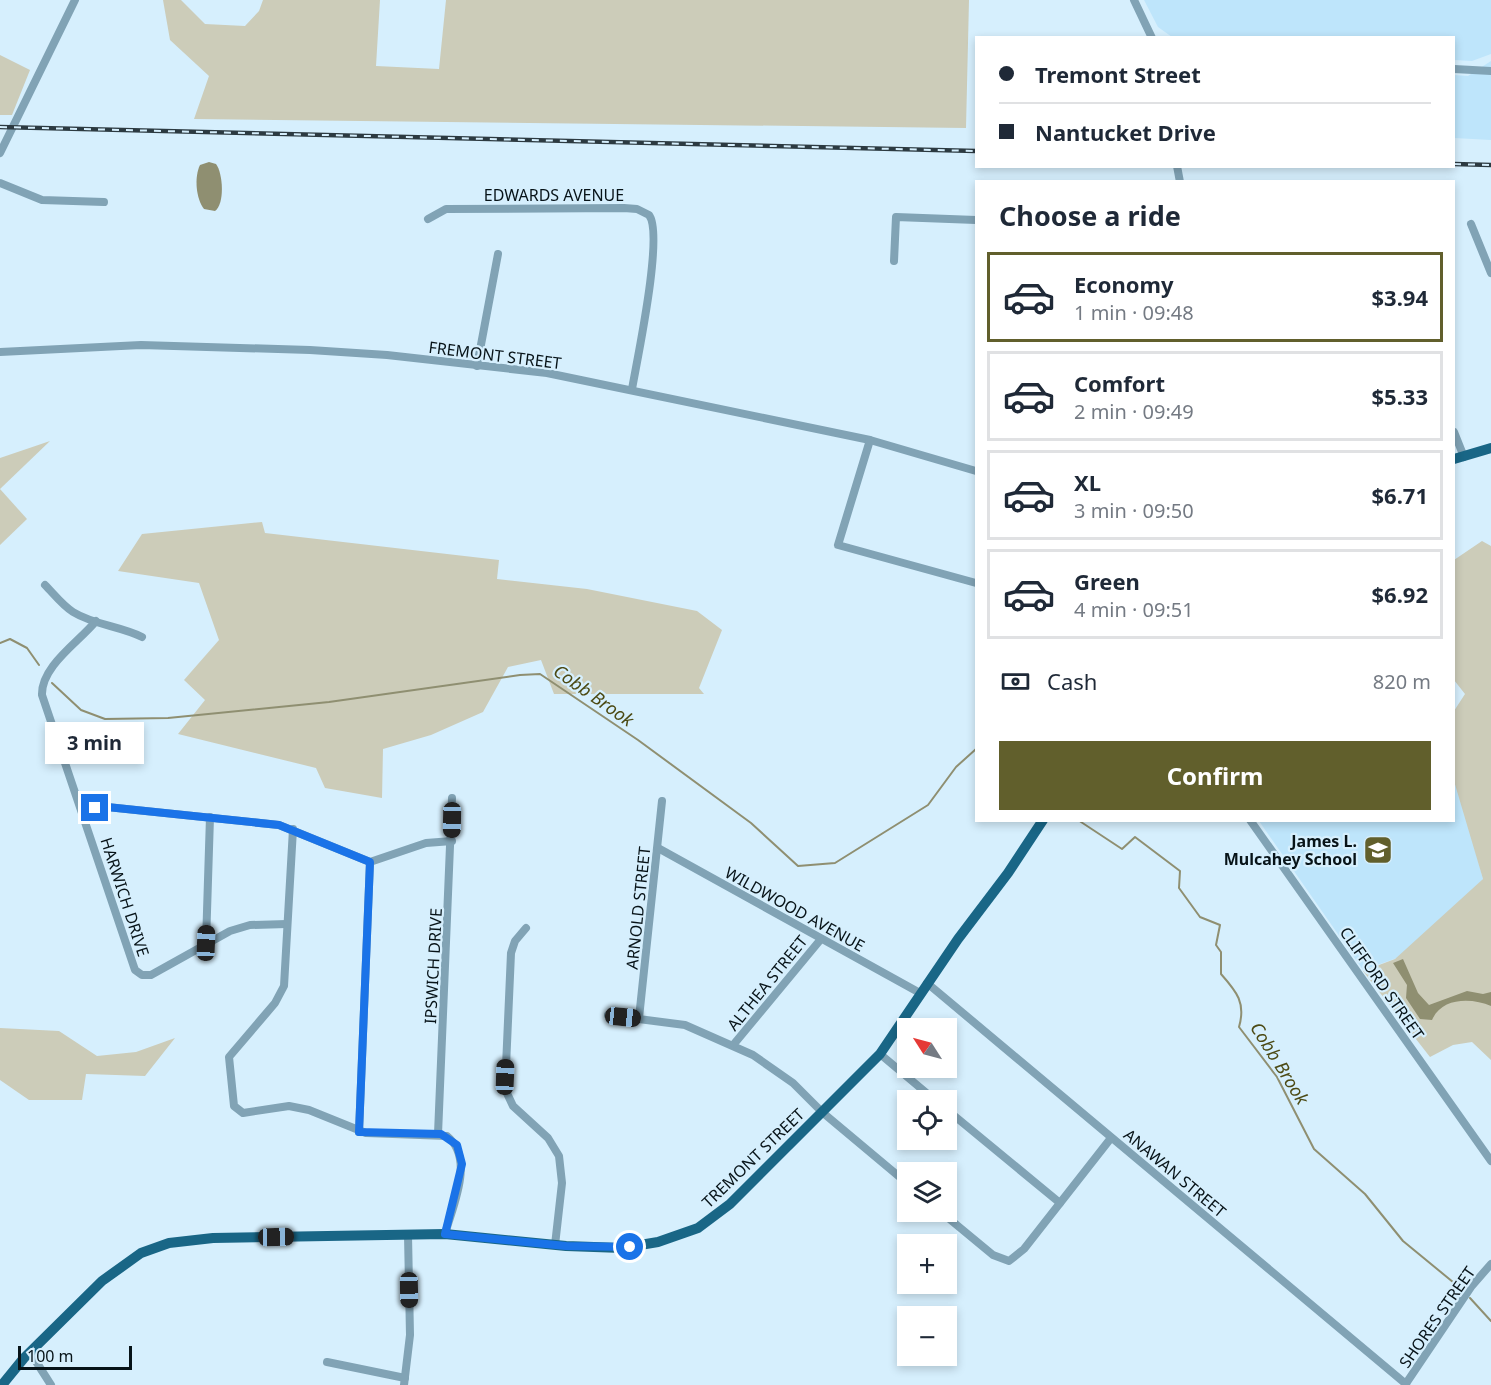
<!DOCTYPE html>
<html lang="en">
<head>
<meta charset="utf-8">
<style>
  :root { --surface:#fff; --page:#f2f2f3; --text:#1f2937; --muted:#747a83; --line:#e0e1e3; --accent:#615f2c }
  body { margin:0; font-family:"Noto Sans",sans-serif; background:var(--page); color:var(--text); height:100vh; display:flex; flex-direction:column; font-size:22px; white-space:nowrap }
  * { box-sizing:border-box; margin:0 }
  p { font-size:20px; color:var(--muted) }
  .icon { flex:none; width:33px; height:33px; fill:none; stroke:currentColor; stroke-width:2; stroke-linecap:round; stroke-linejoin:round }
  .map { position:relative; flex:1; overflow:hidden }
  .panel { position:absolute; left:975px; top:180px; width:480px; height:642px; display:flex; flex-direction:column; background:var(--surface); border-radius:0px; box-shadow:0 3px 9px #0003 }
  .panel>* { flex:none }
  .guide { position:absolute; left:975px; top:36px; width:480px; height:132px; border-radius:0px; box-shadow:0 3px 9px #0003; display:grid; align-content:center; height:132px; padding:0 24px; background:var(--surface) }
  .needle { width:39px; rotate:306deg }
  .controls { position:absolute; left:897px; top:1018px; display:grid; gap:12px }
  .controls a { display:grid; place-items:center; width:60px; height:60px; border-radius:0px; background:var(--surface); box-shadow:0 3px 9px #0003; font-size:30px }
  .scale { position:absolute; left:18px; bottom:15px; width:114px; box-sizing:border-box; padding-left:6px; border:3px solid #071318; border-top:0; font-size:16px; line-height:21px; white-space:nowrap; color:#071318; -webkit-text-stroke:4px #d6effd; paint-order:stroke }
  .end { position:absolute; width:27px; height:27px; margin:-14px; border:8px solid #1a73e8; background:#fff; box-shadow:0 0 0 3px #fff }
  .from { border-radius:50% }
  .bubble { position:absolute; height:42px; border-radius:0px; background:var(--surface); box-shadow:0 3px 9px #0003; font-size:20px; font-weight:700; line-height:42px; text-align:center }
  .car { position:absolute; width:18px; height:36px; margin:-18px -9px; border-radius:8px; box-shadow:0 0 4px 2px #0007; background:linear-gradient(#222 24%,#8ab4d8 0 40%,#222 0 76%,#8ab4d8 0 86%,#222 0) }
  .guide b { display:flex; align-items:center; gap:21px; height:57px; font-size:22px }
  .guide b+b { border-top:2px solid var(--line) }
  .guide i { width:15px; height:15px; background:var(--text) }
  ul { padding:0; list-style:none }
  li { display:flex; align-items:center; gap:18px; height:90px; margin:0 12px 9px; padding:0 12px; border:3px solid var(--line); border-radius:0px }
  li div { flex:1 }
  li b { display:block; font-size:22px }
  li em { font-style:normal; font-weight:700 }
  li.current { border-color:var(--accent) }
  li>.icon { width:54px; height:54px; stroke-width:1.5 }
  h2 { padding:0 24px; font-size:27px; line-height:72px }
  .pay { display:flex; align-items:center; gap:15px; height:66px; padding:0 24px; font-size:22px }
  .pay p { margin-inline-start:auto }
  .action { display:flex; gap:12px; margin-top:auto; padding:12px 24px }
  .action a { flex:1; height:69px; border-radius:0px; background:var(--accent); color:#fff; font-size:24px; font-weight:700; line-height:69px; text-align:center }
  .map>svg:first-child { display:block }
  .built { fill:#bee5fb }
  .green { fill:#ccccb9 }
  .water { fill:#8f8f71 }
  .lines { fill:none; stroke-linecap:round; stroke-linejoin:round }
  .stream { stroke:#8f8f71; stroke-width:2 }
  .minor { stroke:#81a3b5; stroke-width:8 }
  .major { stroke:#196686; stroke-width:10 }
  .rail-casing { stroke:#2c3a41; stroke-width:4.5 }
  .rail { stroke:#d6effd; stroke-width:2; stroke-dasharray:7; stroke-linecap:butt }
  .route { stroke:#1a73e8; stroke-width:8 }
  .labels { text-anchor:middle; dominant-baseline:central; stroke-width:4.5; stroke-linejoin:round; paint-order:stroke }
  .street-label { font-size:16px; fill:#071318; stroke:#d6effd }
  .poi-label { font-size:16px; font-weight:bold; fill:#071318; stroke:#d6effd; text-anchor:end }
  .water-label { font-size:18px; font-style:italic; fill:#4c4a14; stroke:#d6effd }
</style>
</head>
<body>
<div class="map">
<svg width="1491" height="1385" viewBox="0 0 1491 1385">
  <rect width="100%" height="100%" fill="#d6effd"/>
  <g class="built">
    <path d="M 1144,0 L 1491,0 L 1491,54 L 1472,61 L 1454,60 L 1454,38 L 1172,37 L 1158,27 Z"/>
    <path d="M 1491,61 L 1491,140 L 1454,138 L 1454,75 L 1468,76 Z"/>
    <path d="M 1454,771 L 1483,879 L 1414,952 L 1363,970 L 1259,821 L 1454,820 Z"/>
  </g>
  <g class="green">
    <path d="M 163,0 L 181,0 L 205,24 L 245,26 L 259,11 L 263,0 L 380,0 L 376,66 L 439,69 L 446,0 L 969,0 L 966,128 L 194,119 L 209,76 L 170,40 Z"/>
    <path d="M 0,55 L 30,70 L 12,115 L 0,115 Z"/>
    <path d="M 50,441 L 0,489 L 0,458 Z"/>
    <path d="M 0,489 L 27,519 L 0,545 Z"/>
    <path d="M 262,522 L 265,533 L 499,560 L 497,579 L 587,589 L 697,611 L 722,630 L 699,688 L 704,694 L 554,694 L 541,660 L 508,667 L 483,712 L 431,735 L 383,749 L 382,798 L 325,788 L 316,768 L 178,734 L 205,700 L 184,680 L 219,640 L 199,583 L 118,571 L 142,534 Z"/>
    <path d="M 1482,541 L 1491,546 L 1491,1060 L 1472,1042 L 1453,1045 L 1430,1057 L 1363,971 L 1395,959 L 1483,879 L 1454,781 L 1454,711 L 1465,694 L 1454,680 L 1454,560 Z"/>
    <path d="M 0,1028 L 59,1031 L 97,1056 L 136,1052 L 175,1038 L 145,1076 L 86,1074 L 82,1100 L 29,1100 L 0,1080 Z"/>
  </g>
  <g class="water">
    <path d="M 209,162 L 216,164 C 223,173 225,204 215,211 L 204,209 C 196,199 194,177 200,165 Z"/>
    <path d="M 1403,959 L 1418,993 L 1429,1005 L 1467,991 L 1483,994 L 1491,992 L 1491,1006 C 1472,998 1442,997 1432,1020 L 1420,1019 L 1406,998 L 1407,985 L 1393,963 Z"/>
  </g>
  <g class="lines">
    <g class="stream">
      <path d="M 0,643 L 10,639 L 27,648 L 39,665"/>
      <path d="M 52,683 L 81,710 L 105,719 L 168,718 L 329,702 L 520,675 L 540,674 L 638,740 L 751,823 L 798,866 L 835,863 L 928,805 L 956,767 L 976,749"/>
      <path d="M 1078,820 L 1122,849 L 1135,837 L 1180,871 L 1179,888 L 1200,917 L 1220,925 L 1216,945 L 1221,952 L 1221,974 C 1237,992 1246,1003 1239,1027 L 1277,1077 L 1314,1149 L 1365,1194 L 1403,1241 L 1459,1287"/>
      <path d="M 1470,1298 L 1491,1321"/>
    </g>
    <g class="minor">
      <path d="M 1134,0 L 1152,38"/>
      <path d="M 1454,69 L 1491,71"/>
      <path d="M 0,153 L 75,0"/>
      <path d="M 1177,166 L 1180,182"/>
      <path d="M 0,183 L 42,200 L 104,202"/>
      <path d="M 428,219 L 446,209 L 624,208 L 637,209 L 649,215 C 664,234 637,360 632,389"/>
      <path d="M 1471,224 L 1491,273"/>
      <path d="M 894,261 L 896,217 L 976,220"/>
      <path d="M 0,352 L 141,345 L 310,350 L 387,355 L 547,373 L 870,440 L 976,471"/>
      <path d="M 477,366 L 498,254"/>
      <path d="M 1454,432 L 1464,457"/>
      <path d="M 870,440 L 838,545 L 976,583"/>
      <path d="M 45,585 C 54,594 62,605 73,612 C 94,625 120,626 142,637"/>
      <path d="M 96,621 C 79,642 41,666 42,695 L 135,970 L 142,975 L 151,975 L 230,931 L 250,925 L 287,924"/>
      <path d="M 83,813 L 107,807 L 279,825 L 370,862 L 426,843 L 452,841"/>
      <path d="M 1250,820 L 1491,1161"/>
      <path d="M 293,829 L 284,986 L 275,1003 L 229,1057 L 234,1106 L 243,1113 L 289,1106 L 309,1110 L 366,1133 L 447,1136 C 475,1159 453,1205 445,1234"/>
      <path d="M 658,848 L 920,993"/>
      <path d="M 526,928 L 515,941 L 511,953 L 505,1089 L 513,1106 L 548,1138 L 559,1156 L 562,1183 L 555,1245"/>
      <path d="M 206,943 L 210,817"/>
      <path d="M 927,983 L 1406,1384"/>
      <path d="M 608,1015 L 685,1025 L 753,1055 L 793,1083 L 822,1112 L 908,1184"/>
      <path d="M 639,1018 L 662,801"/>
      <path d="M 734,1044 L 821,939"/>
      <path d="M 880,1054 L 936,1101"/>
      <path d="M 946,1109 L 1060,1203"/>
      <path d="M 359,1132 L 370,862"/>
      <path d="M 438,1134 L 452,798"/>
      <path d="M 941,1212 L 993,1255 L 1009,1261 L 1024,1249 L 1111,1138"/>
      <path d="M 30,1352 L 51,1385"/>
      <path d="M 327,1362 L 405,1378"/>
      <path d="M 404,1385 L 410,1335 L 408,1235"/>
      <path d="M 1405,1385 L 1471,1287 L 1491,1264"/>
    </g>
    <g class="major">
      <path d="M 1454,459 L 1491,448"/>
      <path d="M 2,1385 L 24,1358 L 102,1281 L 141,1253 L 169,1243 L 213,1238 L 445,1234 L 566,1246 L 622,1248 L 658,1242 L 698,1228 L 730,1204 L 880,1054 L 958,939 L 1008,873 L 1043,820"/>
    </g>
    <g class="rail-casing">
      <g id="rail">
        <path d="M 0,127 L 976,151"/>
        <path d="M 1454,164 L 1491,165"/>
      </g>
    </g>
    <use href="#rail" class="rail"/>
  </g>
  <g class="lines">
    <path class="route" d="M 95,808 L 107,807 L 279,825 L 370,862 L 359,1132 L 441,1134 L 457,1145 L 462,1164 L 445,1234 L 566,1246 L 630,1247"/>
  </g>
  <defs>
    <g id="school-square" transform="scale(1.5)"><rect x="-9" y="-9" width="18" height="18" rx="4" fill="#615f2c" stroke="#d6effd"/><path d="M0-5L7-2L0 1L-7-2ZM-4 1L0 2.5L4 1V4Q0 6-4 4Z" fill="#fff"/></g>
  </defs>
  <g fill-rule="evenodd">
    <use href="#school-square" x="1378" y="850"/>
  </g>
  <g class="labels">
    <g class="street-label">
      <text x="554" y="195">EDWARDS AVENUE</text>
      <text transform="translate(495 355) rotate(7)">FREMONT STREET</text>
      <text transform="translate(125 897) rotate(72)">HARWICH DRIVE</text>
      <text transform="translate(638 908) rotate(-84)">ARNOLD STREET</text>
      <text transform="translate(795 909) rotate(29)">WILDWOOD AVENUE</text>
      <text transform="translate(433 966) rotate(-87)">IPSWICH DRIVE</text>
      <text transform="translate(767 983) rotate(-51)">ALTHEA STREET</text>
      <text transform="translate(1382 983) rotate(55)">CLIFFORD STREET</text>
      <text transform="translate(753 1158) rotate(-44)">TREMONT STREET</text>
      <text transform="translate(1175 1173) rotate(40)">ANAWAN STREET</text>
      <text transform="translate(1437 1317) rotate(-55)">SHORES STREET</text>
    </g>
    <g class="poi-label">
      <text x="1357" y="841">James L.<tspan x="1357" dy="18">Mulcahey School</tspan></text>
    </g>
    <g class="water-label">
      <text transform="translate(594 695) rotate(35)">Cobb Brook</text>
      <text transform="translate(1280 1063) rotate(58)">Cobb Brook</text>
    </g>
  </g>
</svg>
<div class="controls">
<a><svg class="needle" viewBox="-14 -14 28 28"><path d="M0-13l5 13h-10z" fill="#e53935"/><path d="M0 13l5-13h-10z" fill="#747a83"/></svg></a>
<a><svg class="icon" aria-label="locate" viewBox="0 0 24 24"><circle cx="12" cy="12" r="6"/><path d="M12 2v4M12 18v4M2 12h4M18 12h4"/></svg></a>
<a><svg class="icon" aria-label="layers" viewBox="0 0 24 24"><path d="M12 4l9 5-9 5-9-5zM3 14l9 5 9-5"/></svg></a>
<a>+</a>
<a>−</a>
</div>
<div class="scale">100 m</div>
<i class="end from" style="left:630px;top:1247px"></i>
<i class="end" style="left:95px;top:808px"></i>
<div class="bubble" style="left:45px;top:722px;width:99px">3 min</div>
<i class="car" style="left:452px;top:820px;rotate:181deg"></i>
<i class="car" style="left:206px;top:943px;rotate:2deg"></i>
<i class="car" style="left:623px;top:1017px;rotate:96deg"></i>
<i class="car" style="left:505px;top:1077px;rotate:2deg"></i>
<i class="car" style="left:276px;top:1237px;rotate:89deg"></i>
<i class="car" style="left:409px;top:1290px;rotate:179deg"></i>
<div class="guide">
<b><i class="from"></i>Tremont Street</b>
<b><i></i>Nantucket Drive</b>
</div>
<section class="panel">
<h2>Choose a ride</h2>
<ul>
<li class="current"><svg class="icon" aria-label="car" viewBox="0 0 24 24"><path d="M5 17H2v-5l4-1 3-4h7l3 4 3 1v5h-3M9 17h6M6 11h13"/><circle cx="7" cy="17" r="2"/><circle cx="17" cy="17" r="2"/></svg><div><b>Economy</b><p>1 min · 09:48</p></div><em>$3.94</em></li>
<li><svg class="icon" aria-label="car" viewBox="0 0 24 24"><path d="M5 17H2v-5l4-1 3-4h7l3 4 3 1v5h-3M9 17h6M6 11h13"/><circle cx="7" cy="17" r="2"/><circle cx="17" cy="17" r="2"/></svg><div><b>Comfort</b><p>2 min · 09:49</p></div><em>$5.33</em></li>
<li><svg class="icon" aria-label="car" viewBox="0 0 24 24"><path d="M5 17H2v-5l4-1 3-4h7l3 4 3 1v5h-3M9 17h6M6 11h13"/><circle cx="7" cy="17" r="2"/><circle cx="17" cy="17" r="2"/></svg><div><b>XL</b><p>3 min · 09:50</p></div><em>$6.71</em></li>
<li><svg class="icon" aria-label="car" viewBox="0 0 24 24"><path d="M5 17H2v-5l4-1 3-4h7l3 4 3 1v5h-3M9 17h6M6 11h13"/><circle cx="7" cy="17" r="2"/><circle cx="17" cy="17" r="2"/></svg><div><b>Green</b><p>4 min · 09:51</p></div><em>$6.92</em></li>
</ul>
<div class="pay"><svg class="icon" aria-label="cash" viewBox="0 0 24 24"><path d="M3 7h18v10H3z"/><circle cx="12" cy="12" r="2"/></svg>Cash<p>820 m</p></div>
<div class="action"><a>Confirm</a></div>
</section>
</div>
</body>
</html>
